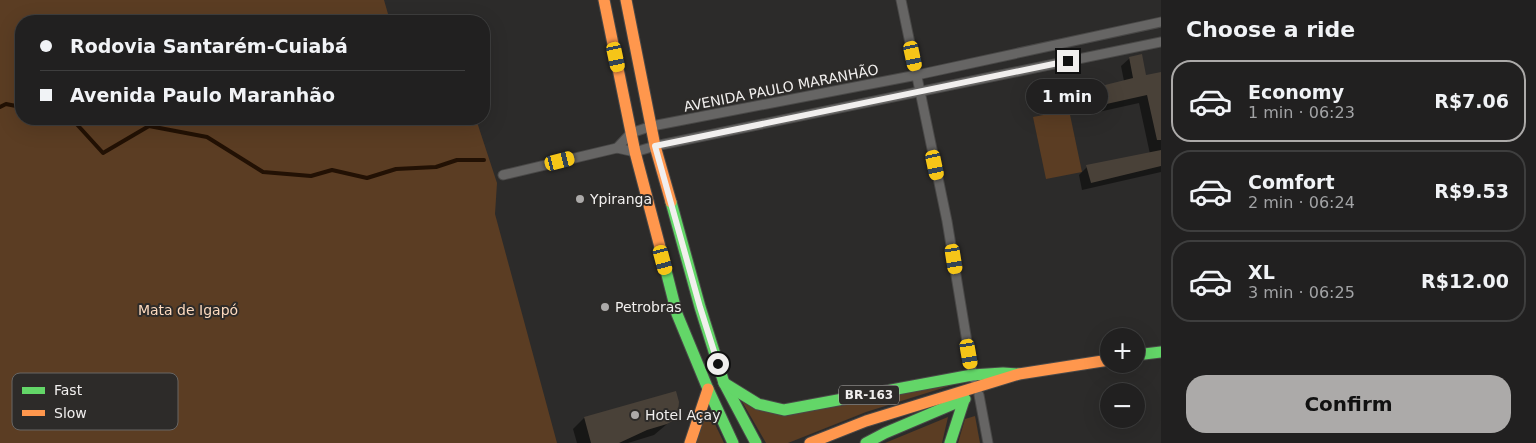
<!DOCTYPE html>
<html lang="en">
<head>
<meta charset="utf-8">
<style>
  :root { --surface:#212020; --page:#292829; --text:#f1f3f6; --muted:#a2a3a5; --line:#3e3e3e; --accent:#acaaa9 }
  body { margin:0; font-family:"DejaVu Sans",sans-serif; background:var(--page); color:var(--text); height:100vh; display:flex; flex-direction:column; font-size:19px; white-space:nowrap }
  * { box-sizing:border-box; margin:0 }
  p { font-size:16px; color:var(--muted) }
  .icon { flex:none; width:28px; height:28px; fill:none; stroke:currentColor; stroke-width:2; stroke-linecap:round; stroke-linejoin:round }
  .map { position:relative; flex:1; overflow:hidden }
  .drawer { display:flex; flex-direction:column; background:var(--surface); width:375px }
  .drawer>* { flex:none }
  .hud { position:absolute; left:15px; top:15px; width:475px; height:110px; border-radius:20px; box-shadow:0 5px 20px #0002,0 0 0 1px var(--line); display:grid; align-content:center; height:110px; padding:0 25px; background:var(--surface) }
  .controls { position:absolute; left:1100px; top:328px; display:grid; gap:10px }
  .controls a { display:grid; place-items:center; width:45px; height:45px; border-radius:50%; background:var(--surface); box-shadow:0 5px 20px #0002,0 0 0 1px var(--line); font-size:25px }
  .end { position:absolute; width:22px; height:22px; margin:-11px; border:6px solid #f1efee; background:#111; box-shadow:0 0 0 2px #111 }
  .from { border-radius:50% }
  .bubble { position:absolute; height:35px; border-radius:18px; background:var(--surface); box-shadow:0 5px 20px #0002,0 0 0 1px var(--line); font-size:16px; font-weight:800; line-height:35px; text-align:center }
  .car { position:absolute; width:15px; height:30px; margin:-15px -8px; border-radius:6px; box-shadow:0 0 4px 1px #0007; background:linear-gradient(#f5c518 24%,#345 0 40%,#f5c518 0 76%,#345 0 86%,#f5c518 0) }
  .hud b { display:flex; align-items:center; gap:18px; height:48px; font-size:19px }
  .hud b+b { border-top:1px solid var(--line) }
  .hud i { width:12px; height:12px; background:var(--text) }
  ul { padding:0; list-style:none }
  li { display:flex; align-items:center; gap:15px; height:82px; margin:0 10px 8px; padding:0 15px; border:2px solid var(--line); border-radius:20px }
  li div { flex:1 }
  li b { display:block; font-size:19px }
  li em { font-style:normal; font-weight:800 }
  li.active { border-color:var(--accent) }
  li>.icon { width:45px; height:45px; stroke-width:1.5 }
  h2 { padding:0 25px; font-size:22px; line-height:60px }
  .primary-button { display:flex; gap:10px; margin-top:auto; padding:10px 25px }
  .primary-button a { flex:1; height:58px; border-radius:20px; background:var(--accent); color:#111; font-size:20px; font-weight:800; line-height:58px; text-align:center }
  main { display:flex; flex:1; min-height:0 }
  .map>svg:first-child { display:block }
  .green { fill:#5b3d23 }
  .shadow { fill:#0007 }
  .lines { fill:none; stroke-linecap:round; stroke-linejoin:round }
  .stream { stroke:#221104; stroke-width:4 }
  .building { fill:#494138 }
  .street-casing { stroke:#494847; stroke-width:11 }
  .fast-casing { stroke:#494847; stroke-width:13 }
  .slow-casing { stroke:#494847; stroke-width:13 }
  .street { stroke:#666564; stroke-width:9 }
  .fast { stroke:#63d668; stroke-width:11 }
  .slow { stroke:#ff974d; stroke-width:11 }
  .route { stroke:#f1efee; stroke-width:6 }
  .poi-dot { fill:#acaaa9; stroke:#2d2b29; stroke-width:2 }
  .labels { text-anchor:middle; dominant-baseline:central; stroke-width:4; stroke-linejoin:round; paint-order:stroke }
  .shield { fill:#2d2b29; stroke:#b6b4b3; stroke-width:1 }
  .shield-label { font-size:12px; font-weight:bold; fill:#f1efee }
  .street-label { font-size:14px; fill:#f1efee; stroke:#2d2b29 }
  .poi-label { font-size:14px; fill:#f1efee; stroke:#2d2b29; text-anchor:start }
  .park-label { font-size:14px; fill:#fedbbf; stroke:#2d2b29 }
  .key { fill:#2d2b29; stroke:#686664; stroke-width:1 }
  .key-label { font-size:14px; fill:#f1efee }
</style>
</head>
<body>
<main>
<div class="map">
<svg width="1161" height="443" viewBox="0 0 1161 443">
  <rect width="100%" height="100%" fill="#2c2b2a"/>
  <g class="green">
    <path d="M 0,0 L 384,0 L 390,21 L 21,21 L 21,119 L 476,119 L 497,183 L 495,214 L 557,443 L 0,443 Z"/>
    <path d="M 1069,110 L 1082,172 L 1046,179 L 1033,117 Z"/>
    <path d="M 965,381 L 866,412 L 788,443 L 766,443 L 740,398 L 756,408 Z"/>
    <path d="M 704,401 L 724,443 L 690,443 Z"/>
    <path d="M 975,416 L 980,443 L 958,443 L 965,419 Z"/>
    <path d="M 948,417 L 942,443 L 885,443 Z"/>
  </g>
  <g class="shadow">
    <path d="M 1130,58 L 1145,77 L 1161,74 L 1161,172 L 1082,190 L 1079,175 L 1087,167 L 1150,154 L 1139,103 L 1085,115 L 1081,98 L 1090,90 L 1124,81 L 1121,66 Z"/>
    <path d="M 675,393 L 673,419 L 654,435 L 628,443 L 577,443 L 573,429 L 584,418 Z"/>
  </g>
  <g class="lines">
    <g class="stream">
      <path d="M 0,107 L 6,104 L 21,107"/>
      <path d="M 72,119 L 103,153 L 149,126 L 207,137 L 263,172 L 311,176 L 332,170 L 367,178 L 396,169 L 436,167 L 457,160 L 484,160"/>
    </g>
  </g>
  <g class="building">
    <path d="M 1142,54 L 1146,75 L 1161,72 L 1161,140 L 1157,140 L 1147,95 L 1093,107 L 1089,89 L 1133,78 L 1129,57 Z"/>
    <path d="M 1161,150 L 1161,166 L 1091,183 L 1086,165 Z"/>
    <path d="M 676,391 L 679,402 L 678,412 L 674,420 L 667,424 L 647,430 L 619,443 L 591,443 L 584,417 Z"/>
  </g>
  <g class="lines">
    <g class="street-casing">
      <g id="street">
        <path d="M 901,0 L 947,221 L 973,378"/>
        <path d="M 617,148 L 631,133 L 652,126 L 917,75 L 1161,22"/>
        <path d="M 503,175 L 617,148 L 635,152 L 655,146 L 1161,42"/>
        <path d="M 979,395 L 988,443"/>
      </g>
    </g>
    <g class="fast-casing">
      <g id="fast">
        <path d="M 671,202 L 700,307 L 724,383 L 756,443"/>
        <path d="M 660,247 L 677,314 L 708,389 L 733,443"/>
        <path d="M 1136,355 L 1161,352"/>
        <path d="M 724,383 L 758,404 L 784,410 L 972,375 L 1003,373 L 1019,374"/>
        <path d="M 866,443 L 885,433 L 965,399"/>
        <path d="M 950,443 L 964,400"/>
      </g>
    </g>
    <g class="slow-casing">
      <g id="slow">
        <path d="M 604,0 L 635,152 L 660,247"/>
        <path d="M 626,0 L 655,146 L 671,202"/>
        <path d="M 690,443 L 708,389"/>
        <path d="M 810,443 L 866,421 L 1019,374 L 1109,360"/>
      </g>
    </g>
    <use href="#street" class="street"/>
    <use href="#fast" class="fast"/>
    <use href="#slow" class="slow"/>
  </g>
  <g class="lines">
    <path class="route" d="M 718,364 L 700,307 L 655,146 L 1068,61"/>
  </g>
  <g class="poi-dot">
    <circle cx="580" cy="199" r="5"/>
    <circle cx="605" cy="307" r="5"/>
    <circle cx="635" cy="415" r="5"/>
  </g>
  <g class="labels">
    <rect class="shield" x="839" y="385.5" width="60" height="19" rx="4"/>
    <g class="shield-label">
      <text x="869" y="395">BR-163</text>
    </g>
    <g class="street-label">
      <text transform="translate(781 88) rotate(-11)">AVENIDA PAULO MARANHÃO</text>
    </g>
    <g class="poi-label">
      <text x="590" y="199">Ypiranga</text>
      <text x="615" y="307">Petrobras</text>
      <text x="645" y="415">Hotel Açay</text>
    </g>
    <g class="park-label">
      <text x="188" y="310">Mata de Igapó</text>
    </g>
  </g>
  <rect x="12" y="373" width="166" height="57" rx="8" class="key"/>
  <rect x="22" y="387" width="23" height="7" fill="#63d668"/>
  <rect x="22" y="410" width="23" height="6" fill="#ff974d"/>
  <g class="key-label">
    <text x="54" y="395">Fast</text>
    <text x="54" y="418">Slow</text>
  </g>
</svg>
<div class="controls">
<a>+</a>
<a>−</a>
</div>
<i class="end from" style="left:718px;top:364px"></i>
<i class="end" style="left:1068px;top:61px"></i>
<div class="bubble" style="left:1026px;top:79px;width:82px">1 min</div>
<i class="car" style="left:913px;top:56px;rotate:168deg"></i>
<i class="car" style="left:616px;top:57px;rotate:168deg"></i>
<i class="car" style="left:560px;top:161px;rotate:76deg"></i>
<i class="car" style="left:935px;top:165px;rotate:168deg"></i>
<i class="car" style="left:954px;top:259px;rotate:171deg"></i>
<i class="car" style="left:663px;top:260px;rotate:165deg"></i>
<i class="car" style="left:969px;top:354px;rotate:170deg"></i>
<div class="hud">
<b><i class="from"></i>Rodovia Santarém-Cuiabá</b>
<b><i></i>Avenida Paulo Maranhão</b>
</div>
</div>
<section class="drawer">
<h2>Choose a ride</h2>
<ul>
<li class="active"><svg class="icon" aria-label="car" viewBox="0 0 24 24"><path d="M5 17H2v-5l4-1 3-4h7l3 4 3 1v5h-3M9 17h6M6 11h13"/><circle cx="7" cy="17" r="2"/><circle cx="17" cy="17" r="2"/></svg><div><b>Economy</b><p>1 min · 06:23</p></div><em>R$7.06</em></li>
<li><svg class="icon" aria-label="car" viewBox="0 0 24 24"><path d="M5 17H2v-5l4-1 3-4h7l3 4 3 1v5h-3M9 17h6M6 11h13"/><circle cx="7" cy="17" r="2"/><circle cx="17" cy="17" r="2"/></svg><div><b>Comfort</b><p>2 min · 06:24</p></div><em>R$9.53</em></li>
<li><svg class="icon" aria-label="car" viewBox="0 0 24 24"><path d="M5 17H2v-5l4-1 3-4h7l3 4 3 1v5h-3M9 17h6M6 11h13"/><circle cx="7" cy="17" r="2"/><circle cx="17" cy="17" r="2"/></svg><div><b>XL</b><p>3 min · 06:25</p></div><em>R$12.00</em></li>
</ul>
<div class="primary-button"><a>Confirm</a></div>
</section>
</main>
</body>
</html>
